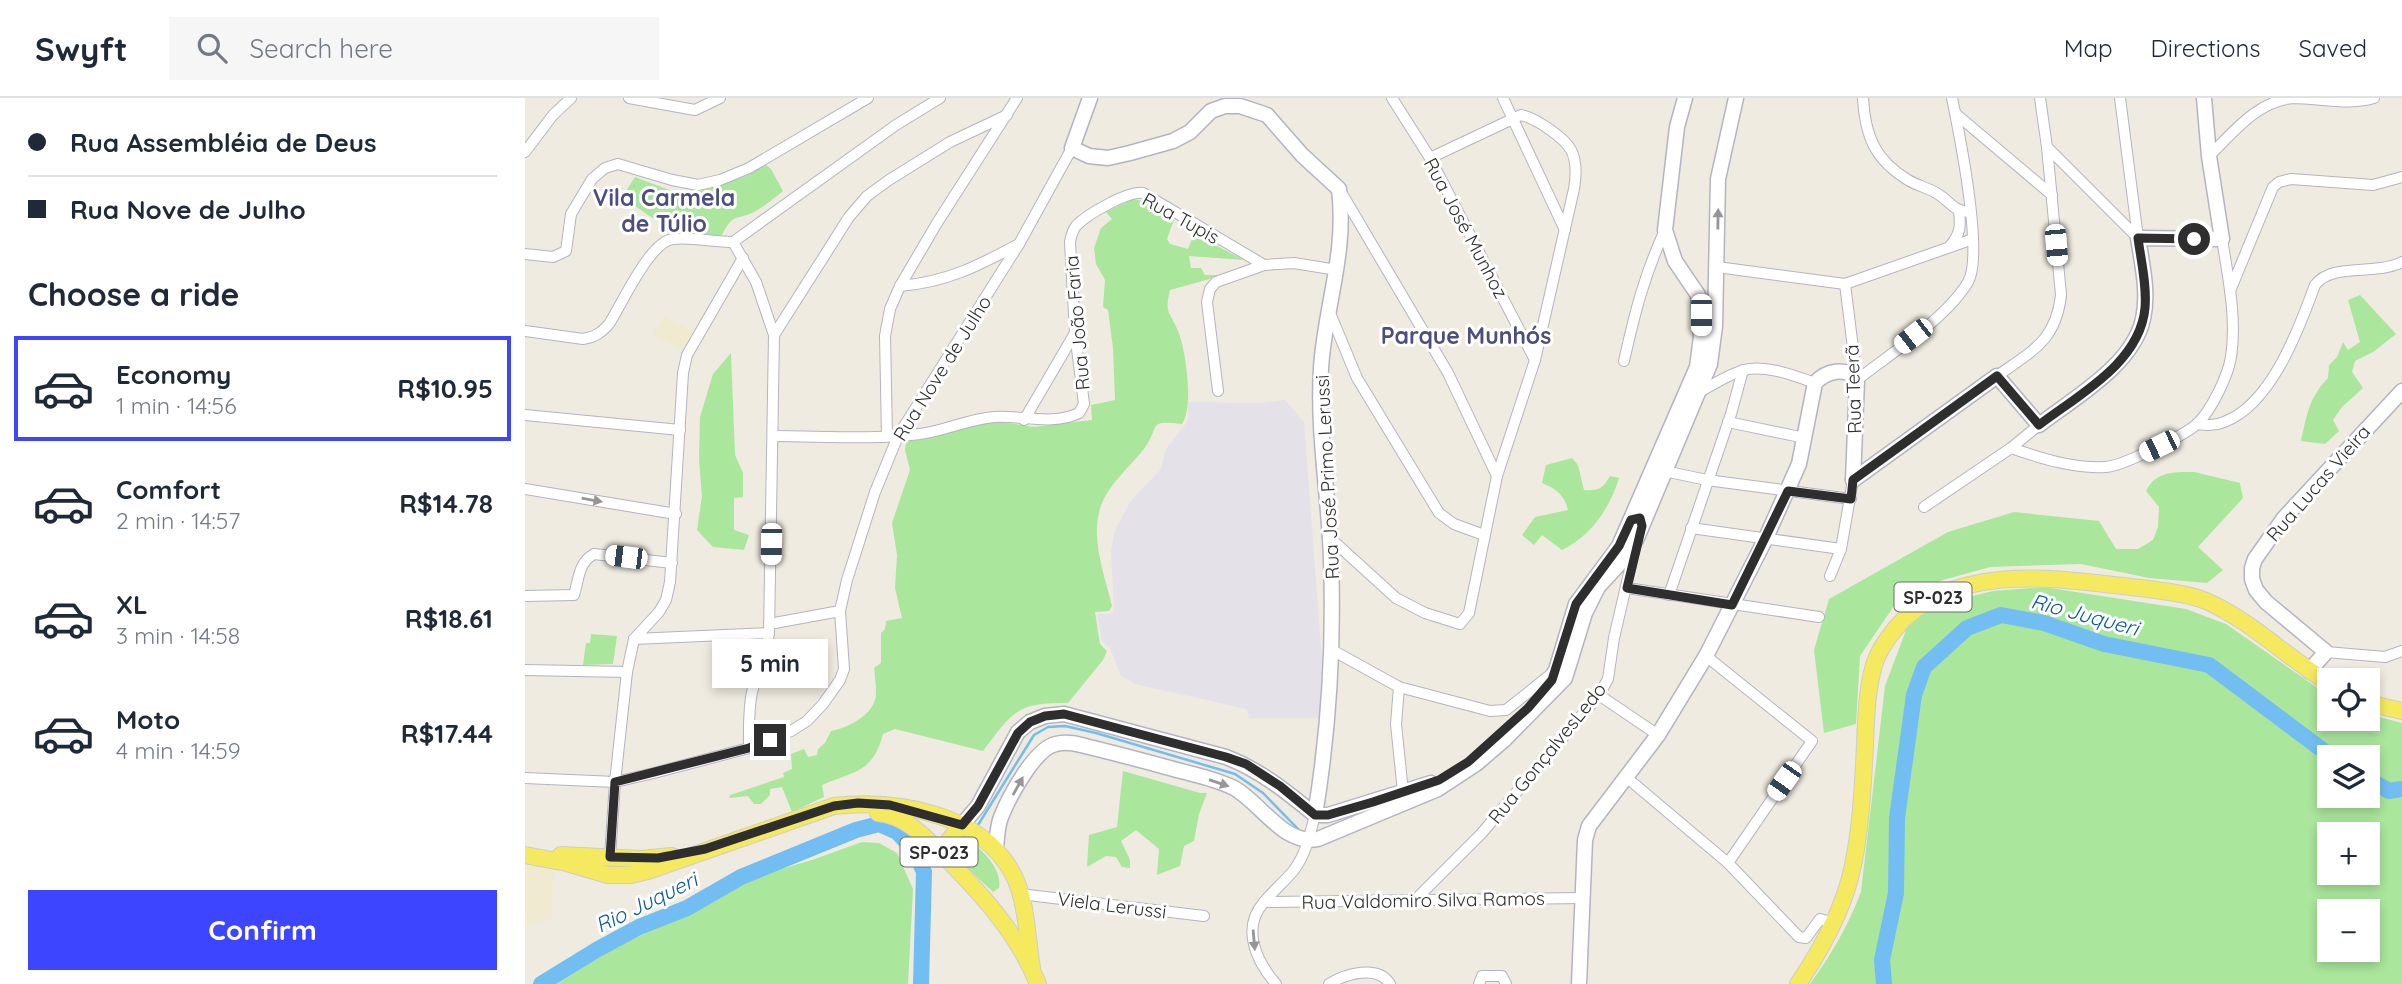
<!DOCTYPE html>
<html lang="en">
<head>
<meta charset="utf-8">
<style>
  :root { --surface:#fff; --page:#f6f6f7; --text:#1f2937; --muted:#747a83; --line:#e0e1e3; --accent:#3e45ff }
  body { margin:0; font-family:Quicksand,sans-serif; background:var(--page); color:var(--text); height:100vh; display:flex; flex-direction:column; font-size:26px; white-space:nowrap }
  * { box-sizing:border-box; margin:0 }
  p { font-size:23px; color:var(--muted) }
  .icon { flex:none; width:38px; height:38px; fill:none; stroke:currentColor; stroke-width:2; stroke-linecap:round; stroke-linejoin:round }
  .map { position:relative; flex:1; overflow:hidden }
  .side { display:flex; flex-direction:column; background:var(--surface); width:525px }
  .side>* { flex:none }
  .hud { display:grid; align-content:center; height:154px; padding:0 28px; background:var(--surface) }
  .fabs { position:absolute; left:1792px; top:570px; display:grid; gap:14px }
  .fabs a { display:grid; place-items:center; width:63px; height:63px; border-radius:0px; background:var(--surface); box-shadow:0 4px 10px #0003; font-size:35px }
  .end { position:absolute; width:32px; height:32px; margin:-16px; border:9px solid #2e2e2e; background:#fff; box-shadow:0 0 0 4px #fff }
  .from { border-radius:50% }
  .bubble { position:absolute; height:49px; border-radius:0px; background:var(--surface); box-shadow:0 4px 10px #0003; font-size:23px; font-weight:800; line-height:49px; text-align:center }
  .car { position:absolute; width:21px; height:42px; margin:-21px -10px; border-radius:9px; box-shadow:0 0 5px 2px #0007; background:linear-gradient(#fff 24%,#345 0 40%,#fff 0 76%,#345 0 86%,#fff 0) }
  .hud b { display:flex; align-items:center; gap:24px; height:66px; font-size:26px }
  .hud b+b { border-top:2px solid var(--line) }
  .hud i { width:18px; height:18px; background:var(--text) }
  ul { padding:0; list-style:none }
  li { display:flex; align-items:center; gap:21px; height:105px; margin:0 14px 10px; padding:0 14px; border:4px solid transparent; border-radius:0px }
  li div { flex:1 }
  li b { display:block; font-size:26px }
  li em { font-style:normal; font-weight:800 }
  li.selected { border-color:var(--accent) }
  li>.icon { width:63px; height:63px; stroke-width:1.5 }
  h2 { padding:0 28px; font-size:32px; line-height:84px }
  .action { display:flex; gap:14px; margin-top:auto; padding:14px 28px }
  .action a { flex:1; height:80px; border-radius:0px; background:var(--accent); color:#fff; font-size:28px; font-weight:800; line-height:80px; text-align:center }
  header { display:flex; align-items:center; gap:42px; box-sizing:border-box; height:98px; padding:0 35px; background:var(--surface); border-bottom:2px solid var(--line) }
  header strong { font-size:33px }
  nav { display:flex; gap:38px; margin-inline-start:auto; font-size:24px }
  .search { width:490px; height:63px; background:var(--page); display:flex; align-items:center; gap:18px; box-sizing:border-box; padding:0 24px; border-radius:0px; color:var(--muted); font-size:26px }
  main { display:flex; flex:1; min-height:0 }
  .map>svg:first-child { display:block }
  .industrial { fill:#e4e1e8 }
  .education { fill:#f0ebd0 }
  .green { fill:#aae69c; fill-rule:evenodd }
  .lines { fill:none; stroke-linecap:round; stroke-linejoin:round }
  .stream { stroke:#72bdf2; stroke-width:2.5 }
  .river { stroke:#72bdf2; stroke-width:16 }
  .street-casing { stroke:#b4b4c1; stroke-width:12 }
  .secondary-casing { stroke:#b4b4c1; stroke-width:17 }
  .primary-casing { stroke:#cdcdcd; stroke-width:18 }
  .street { stroke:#fff; stroke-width:10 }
  .secondary { stroke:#fff; stroke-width:14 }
  .primary { stroke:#f5e960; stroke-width:16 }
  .oneway { fill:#969696 }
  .route { stroke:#2e2e2e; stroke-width:9 }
  .labels { text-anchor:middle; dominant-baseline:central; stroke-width:6; stroke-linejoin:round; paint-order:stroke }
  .shield { fill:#fff; stroke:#6d6d6d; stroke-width:2 }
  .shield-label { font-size:18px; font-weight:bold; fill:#2e2e2e }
  .street-label { font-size:19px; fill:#2e2e2e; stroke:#fff }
  .water-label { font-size:21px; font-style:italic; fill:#0a59a5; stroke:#fff }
  .quarter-label { font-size:23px; font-weight:bold; fill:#4c4d81; stroke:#fff }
</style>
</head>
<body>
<header>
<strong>Swyft</strong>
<div class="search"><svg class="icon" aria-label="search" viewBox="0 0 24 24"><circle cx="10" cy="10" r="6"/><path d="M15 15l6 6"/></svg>Search here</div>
<nav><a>Map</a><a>Directions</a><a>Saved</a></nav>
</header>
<main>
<section class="side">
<div class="hud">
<b><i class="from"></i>Rua Assembléia de Deus</b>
<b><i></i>Rua Nove de Julho</b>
</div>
<h2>Choose a ride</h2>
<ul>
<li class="selected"><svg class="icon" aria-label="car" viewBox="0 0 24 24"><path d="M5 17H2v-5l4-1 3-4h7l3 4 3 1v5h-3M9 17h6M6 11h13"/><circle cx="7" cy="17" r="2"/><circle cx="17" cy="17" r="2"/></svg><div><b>Economy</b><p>1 min · 14:56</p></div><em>R$10.95</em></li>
<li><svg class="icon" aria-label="car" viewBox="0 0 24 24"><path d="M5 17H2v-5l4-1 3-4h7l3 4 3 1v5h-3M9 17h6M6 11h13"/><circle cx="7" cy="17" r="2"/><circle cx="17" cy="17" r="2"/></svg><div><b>Comfort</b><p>2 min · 14:57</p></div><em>R$14.78</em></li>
<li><svg class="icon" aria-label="car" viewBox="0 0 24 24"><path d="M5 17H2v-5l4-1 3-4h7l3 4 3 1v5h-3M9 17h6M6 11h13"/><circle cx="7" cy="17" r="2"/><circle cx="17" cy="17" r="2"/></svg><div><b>XL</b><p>3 min · 14:58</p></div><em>R$18.61</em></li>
<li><svg class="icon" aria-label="car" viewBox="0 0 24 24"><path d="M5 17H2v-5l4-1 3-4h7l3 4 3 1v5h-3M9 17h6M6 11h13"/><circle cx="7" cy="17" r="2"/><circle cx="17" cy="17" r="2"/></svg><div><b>Moto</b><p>4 min · 14:59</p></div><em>R$17.44</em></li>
</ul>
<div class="action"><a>Confirm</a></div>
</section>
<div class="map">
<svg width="1877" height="886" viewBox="0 0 1877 886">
  <rect width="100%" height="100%" fill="#efebe0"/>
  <path class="industrial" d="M 760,302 L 779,324 L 798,576 L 797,620 L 724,620 L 722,611 L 610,586 L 596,578 L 585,550 L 577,543 L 572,516 L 587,516 L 589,509 L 586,453 L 590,432 L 605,404 L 636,371 L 641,351 L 663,323 L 663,304 L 735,305 Z"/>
  <g class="education">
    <path d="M 139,218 L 168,234 L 158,253 L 128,237 Z"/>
    <path d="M 0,766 L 25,768 L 28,774 L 27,820 L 0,828 Z"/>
  </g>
  <g class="green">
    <path d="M 239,65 L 246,71 L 258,93 C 249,100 239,109 229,114 C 210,123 209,114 197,137 C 159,147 128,120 97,99 L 110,79 L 160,98 L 221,78 Z"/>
    <path d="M 608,101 L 624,104 L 650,119 L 642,141 L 645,146 L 663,151 L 669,136 L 719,162 L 664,158 L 666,170 L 676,170 L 680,177 L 699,177 L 645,192 C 639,216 645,213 653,233 C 661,252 669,310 657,326 C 621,322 636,328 619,351 C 607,366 591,380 581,397 C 561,430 579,474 587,508 L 584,513 L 570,514 L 575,546 L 582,553 L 578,562 L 543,605 C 491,604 488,614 458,653 L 370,631 L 358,636 C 348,675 329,673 297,687 L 299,699 L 267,714 L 257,689 L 245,691 L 245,697 L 236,706 L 229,706 L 223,698 L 204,700 L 205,697 L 259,679 L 258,675 L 267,671 L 266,656 L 279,651 L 283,659 L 292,657 L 293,651 L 300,645 L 306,633 C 325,629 352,615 351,594 C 351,586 350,578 349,570 L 356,565 L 356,535 L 360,531 L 361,523 L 377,520 L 370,490 L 372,457 L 367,425 L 385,372 L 380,352 L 381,344 L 413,338 L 436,326 L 471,323 L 509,329 L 567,322 L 566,307 L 590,302 L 588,250 L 583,212 L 578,209 L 580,182 L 571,166 L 569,150 L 576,130 L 587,121 L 581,114 Z"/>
    <path d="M 1835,197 L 1871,236 L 1848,254 L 1830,263 L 1827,274 L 1838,290 L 1817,309 L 1808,322 L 1814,333 L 1800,346 L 1776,343 C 1782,316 1784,300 1803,280 L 1804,267 L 1812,259 L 1818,244 L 1823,252 L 1835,244 L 1823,202 Z"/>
    <path d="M 206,255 L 210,357 L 218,375 L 218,399 L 209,400 L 209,432 L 224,437 L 219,452 L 188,449 L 172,432 L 177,398 L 174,362 L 175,319 L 188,276 Z"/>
    <path d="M 1047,360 L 1053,367 L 1059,392 C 1073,393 1078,391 1085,378 L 1094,380 C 1085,410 1066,438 1037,452 L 1017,437 L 1009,447 L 997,437 L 1010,419 L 1043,412 C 1040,397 1030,390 1017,385 L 1021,367 Z"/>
    <path d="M 1669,374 L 1715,385 L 1718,400 L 1673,449 L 1698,472 L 1682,485 L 1624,480 L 1556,466 L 1465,469 L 1418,482 L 1373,502 L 1335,558 L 1331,626 L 1299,635 L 1289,552 L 1304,501 L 1423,434 L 1489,414 L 1574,423 L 1591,451 L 1613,451 L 1628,442 L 1633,429 L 1634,409 L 1621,393 C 1631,373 1649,374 1669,374 Z"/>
    <path d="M 1518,489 L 1661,511 L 1701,526 L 1804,598 L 1804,621 L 1843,621 L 1843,616 L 1877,625 L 1877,886 L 1285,886 C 1306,857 1323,828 1336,794 L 1360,588 L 1383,527 L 1410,507 L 1468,493 ZM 1804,660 L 1843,660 L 1843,698 L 1804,698 ZM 1804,737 L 1843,737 L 1843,775 L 1804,775 ZM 1804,814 L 1843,814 L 1843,852 L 1804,852 Z"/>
    <path d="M 66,536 L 92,538 L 88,566 L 58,567 L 61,545 L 65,545 Z"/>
    <path d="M 598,673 L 675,695 L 682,695 L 674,716 L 669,743 L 659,748 L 655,768 L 632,777 L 634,751 L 611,732 L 596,743 L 605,762 L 605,770 L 597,769 L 591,759 L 581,758 L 562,769 L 564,737 L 592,729 Z"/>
    <path d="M 432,741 C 451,741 478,770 474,790 L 468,794 L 425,754 Z"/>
    <path d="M 337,744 L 354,745 L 372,755 L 388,791 L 383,886 L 32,886 L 91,848 L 164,816 L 204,793 L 249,773 L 287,762 Z"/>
  </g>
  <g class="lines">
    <path class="stream" d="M 453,727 L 509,637 L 523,629 L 540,628 L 571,635 L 710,676 L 738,695 L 775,733"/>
    <g class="river">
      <path d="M 1843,681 L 1864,693 L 1877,691"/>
      <path d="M 16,886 L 73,851 L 114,829 L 162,810 L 216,779 L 331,732 L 354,726 L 372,734 L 389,752 L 399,774 L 396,886"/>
      <path d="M 1359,886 L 1357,862 L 1371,795 L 1372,720 L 1389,597 L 1399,569 L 1442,530 L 1476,517 L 1519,525 L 1579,546 L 1684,567 L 1808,660"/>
    </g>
    <g class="street-casing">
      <g id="street">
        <path d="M 104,0 L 170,12 L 195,0"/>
        <path d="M 867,0 L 905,60 L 1010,262"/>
        <path d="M 978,0 L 1040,132"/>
        <path d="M 1338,0 C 1340,38 1350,62 1383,82 C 1393,88 1404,90 1413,96 C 1427,105 1428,113 1445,114"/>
        <path d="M 1595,0 L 1613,140"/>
        <path d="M 1431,16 L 1527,97"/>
        <path d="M 1522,49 L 1613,140"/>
        <path d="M 0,54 L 28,17 L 46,0"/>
        <path d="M 1684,58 C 1708,35 1732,3 1768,0 C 1795,0 1822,8 1849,0"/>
        <path d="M 816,94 L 923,275 L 972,378"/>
        <path d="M 208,144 L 231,184 L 249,237 L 244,535 C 241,556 233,574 227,594 C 223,613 224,632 224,650"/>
        <path d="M 208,144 L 371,27 L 415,0"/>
        <path d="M 1425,148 C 1435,136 1436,129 1434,113"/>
        <path d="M 0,156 L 28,159 L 41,153 L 46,116 L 67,81 L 80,70 L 93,66 L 147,82 L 173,87 L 195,82 L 224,70 L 343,0"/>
        <path d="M 1192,169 L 1320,186 L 1448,141"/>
        <path d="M 1320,186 L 1332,282"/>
        <path d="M 375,188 C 422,184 453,168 494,146"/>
        <path d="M 1705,193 L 1748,89 L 1754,84 L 1766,81 L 1848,87 L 1877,79"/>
        <path d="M 805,215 L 832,280 L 914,415 L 929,426 L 959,437"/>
        <path d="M 0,233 L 58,241 C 70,239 76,235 84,226 C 97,206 125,143 148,141 C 167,139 189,144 208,144"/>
        <path d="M 249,237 L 324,119 L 342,98 L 364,82 L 425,44 L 482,17"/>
        <path d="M 1099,263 C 1110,214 1119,178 1140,132"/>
        <path d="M 1472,278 C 1507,253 1531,243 1536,197 L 1522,49 L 1515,0"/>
        <path d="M 1332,282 C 1366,255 1421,221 1443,184 C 1459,157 1434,34 1427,0"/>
        <path d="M 693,293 L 682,204 L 685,191 L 691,184 L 739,167 L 769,165 L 812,172"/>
        <path d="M 1174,294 C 1188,287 1204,276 1219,272 C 1240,266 1270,278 1290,285"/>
        <path d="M 0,317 L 155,332"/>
        <path d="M 499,322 L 550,235"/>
        <path d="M 1203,324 L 1280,340"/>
        <path d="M 1672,326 C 1681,327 1690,328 1699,324 C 1746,307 1774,231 1790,187 C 1807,164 1850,178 1877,164"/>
        <path d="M 362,337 L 360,238 L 365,211 L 375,188 L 412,125 L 492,0"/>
        <path d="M 249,338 C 295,338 350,342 395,336 C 420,333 443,321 469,319 C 497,317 527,328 554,315 L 559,306 L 550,235 L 545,144 C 546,139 547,133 551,128 C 562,116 603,93 618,95 L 739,167"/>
        <path d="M 1486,350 C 1515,360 1549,371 1580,369 C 1596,369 1660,337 1672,326 C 1686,313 1703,278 1706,259 C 1712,221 1703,179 1697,141"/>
        <path d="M 1139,373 L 1182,382 L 1326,401"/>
        <path d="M 0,391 L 151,416"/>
        <path d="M 1399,409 L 1486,350 L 1514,327"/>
        <path d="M 1166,430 L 1316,451"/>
        <path d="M 805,440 L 871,500 L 900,515 L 935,526 L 944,515 L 972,378 L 1010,262 L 1049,91 C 1051,79 1052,63 1046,52 C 1039,39 1010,20 996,17 L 905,60"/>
        <path d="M 1305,478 L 1316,451 L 1328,382"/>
        <path d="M 1102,490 L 1294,519"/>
        <path d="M 1144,497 L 1206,316 L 1218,272"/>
        <path d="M 0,498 L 49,497 C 54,481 53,465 69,456 L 147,465"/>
        <path d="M 244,526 L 315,513"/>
        <path d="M 109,541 L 244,535"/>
        <path d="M 807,552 L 874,589 L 965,613 L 981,612 L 1025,577"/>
        <path d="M 1801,554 L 1860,559 L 1877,553"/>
        <path d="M 1181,558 L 1287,643 L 1203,765"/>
        <path d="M 0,572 L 102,574"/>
        <path d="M 874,589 L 871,626 L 878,694"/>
        <path d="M 1074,597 L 1133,637"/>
        <path d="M 1101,679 L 1203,765 L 1274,839 L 1281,840 L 1295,821 L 1307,824"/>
        <path d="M 0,680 L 90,684 L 129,675 L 224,650 L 266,633 L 282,623 L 298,606 L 315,582 L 319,571 L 315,513 L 322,482 L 350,394 L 373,338 L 494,146 L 547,50"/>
        <path d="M 85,759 L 90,684 L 102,574 L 109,541 L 134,514 L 141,502 L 145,484 L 158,275 L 162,257 L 218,160"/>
        <path d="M 495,796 L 679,818"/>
        <path d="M 890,802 L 956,736 L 1074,597 L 1083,581 L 1089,540 L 1111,445"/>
        <path d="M 739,804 L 1057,800"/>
        <path d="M 751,886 C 731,863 716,830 739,804 C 748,793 760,783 769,772 C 781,756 785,736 790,717"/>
        <path d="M 804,886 C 820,876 853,866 865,886"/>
        <path d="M 954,886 L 957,878 L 977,878 L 981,886"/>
      </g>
    </g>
    <g class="secondary-casing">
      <g id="secondary">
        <path d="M 565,0 L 547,50 L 564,58 L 583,60 L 605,55 L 648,43 L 665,34 L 686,13 L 700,8 L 715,8 L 742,17 L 777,57 L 814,91 C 822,156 800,208 796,270 C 792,334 804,398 806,462 C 809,547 804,632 790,717"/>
        <path d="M 1328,382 L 1472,278 L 1514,327 C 1549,300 1608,267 1618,221 C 1624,195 1617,166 1613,140 L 1697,141 L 1684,58 L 1679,0"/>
        <path d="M 1784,573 L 1801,554 L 1741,504 L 1731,492 L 1727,481 L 1727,470 L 1730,461 L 1759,420 L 1877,293"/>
        <path d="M 1021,590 L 1031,572 L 1051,506 L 1094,448 L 1172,269 L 1176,239 L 1173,197 L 1150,163 L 1140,132 L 1152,29 L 1160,0"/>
        <path d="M 790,717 L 803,717 L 906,685"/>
        <path d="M 437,727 L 453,708 L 493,634 L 505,624 L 520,618 L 539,616 L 701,659 C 735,672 762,694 790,717"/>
        <path d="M 471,752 C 472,741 472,729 476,719 C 484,699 510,650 531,646 C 542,643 553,646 564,649 C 593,656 623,664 652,672 C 671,677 692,681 709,690 C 736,705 759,748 793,741 L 913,691 L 951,666 L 979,642 L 1040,580 L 1060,515 L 1073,489 L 1096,464 L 1112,440 L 1185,266 L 1190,228 L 1193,81 L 1211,0"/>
        <path d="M 1054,886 L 1060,742 L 1064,728 L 1133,637 L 1181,558 L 1240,442 L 1274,366 L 1290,285 C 1301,273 1321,268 1332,282 L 1328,382"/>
      </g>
    </g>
    <g class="primary-casing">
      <g id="primary">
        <path d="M 1843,605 L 1877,613"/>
        <path d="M 353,715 C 384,718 403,743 424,763 C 460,800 494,838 513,886"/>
        <path d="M 0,757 L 42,765 L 83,777 L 106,777 L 123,773 L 309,708 C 371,701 456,715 488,776 C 502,803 502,841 507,870"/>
        <path d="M 36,757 L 116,761 L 147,758"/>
        <path d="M 421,761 L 424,742 L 437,727"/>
        <path d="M 1273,886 C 1296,852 1320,808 1328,767 C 1335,734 1337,700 1339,667 C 1341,634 1340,599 1349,567 C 1353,553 1361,542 1370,531 C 1423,466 1524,479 1598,488 C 1621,491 1661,494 1681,503 C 1727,523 1762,560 1804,585"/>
      </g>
    </g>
    <use href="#street" class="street"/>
    <use href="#secondary" class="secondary"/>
    <use href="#primary" class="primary"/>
  </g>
  <defs><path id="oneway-solid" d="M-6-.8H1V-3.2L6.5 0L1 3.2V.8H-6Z" transform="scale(1.75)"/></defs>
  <g class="oneway">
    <use href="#oneway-solid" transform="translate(1193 121) rotate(-89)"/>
    <use href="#oneway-solid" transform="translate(67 402) rotate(10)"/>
    <use href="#oneway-solid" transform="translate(694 685) rotate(19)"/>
    <use href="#oneway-solid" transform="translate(493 688) rotate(-61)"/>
    <use href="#oneway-solid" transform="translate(729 842) rotate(85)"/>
  </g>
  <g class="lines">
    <path class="route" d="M 245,642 L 224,650 L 90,684 L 85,759 L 133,760 L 180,751 L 309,708 L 333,705 L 365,707 L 437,727 L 453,708 L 493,635 L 505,624 L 520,618 L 539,616 L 701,659 L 721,666 L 755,688 L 790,717 L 803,717 L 848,704 L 914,682 L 943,664 L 1003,610 L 1027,582 L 1051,506 L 1094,448 L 1106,422 L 1115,420 L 1117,428 L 1102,490 L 1207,507 L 1263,393 L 1326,401 L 1328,382 L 1472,278 L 1514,327 C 1553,297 1615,265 1620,210 C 1622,187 1616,163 1613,140 L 1669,141"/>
  </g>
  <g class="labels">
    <g class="shield">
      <rect x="1369.5" y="484.5" width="77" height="29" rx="5"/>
      <rect x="375.5" y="739.5" width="77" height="29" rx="5"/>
    </g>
    <g class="shield-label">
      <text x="1408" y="499">SP-023</text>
      <text x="414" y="754">SP-023</text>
    </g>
    <g class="street-label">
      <text transform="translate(656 120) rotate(29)">Rua Tupis</text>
      <text transform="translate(941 130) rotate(62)">Rua José Munhoz</text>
      <text transform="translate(552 225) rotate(-95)">Rua João Faria</text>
      <text transform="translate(417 270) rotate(-58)">Rua Nove de Julho</text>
      <text transform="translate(1328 291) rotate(-92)">Rua Teerã</text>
      <text transform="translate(802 379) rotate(-93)">Rua José Primo Lerussi</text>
      <text transform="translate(1793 385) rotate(-49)">Rua Lucas Vieira</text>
      <text transform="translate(1022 655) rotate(-51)">Rua GonçalvesLedo</text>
      <text transform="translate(898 802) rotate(-1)">Rua Valdomiro Silva Ramos</text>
      <text transform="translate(587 807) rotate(7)">Viela Lerussi</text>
    </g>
    <g class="water-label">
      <text transform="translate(1560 516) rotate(15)">Rio Juqueri</text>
      <text transform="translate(121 804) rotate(-26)">Rio Juqueri</text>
    </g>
    <g class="quarter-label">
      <text x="139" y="99">Vila Carmela<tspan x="139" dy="26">de Túlio</tspan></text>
      <text x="941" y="237">Parque Munhós</text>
    </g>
  </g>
</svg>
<div class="fabs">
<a><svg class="icon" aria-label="locate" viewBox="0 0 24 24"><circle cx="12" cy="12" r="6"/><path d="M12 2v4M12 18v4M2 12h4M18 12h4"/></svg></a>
<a><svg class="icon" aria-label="layers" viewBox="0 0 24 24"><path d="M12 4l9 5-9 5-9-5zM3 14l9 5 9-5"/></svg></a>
<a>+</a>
<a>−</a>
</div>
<i class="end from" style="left:1669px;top:141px"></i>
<i class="end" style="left:245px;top:642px"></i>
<div class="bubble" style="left:187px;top:541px;width:116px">5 min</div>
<i class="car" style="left:1531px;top:147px;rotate:175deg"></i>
<i class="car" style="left:1176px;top:217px;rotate:180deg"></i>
<i class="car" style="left:1388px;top:238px;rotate:232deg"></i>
<i class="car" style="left:1634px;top:348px;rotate:244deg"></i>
<i class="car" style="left:246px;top:446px;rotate:181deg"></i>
<i class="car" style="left:101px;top:459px;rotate:277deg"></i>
<i class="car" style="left:1259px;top:683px;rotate:215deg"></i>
</div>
</main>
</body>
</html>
